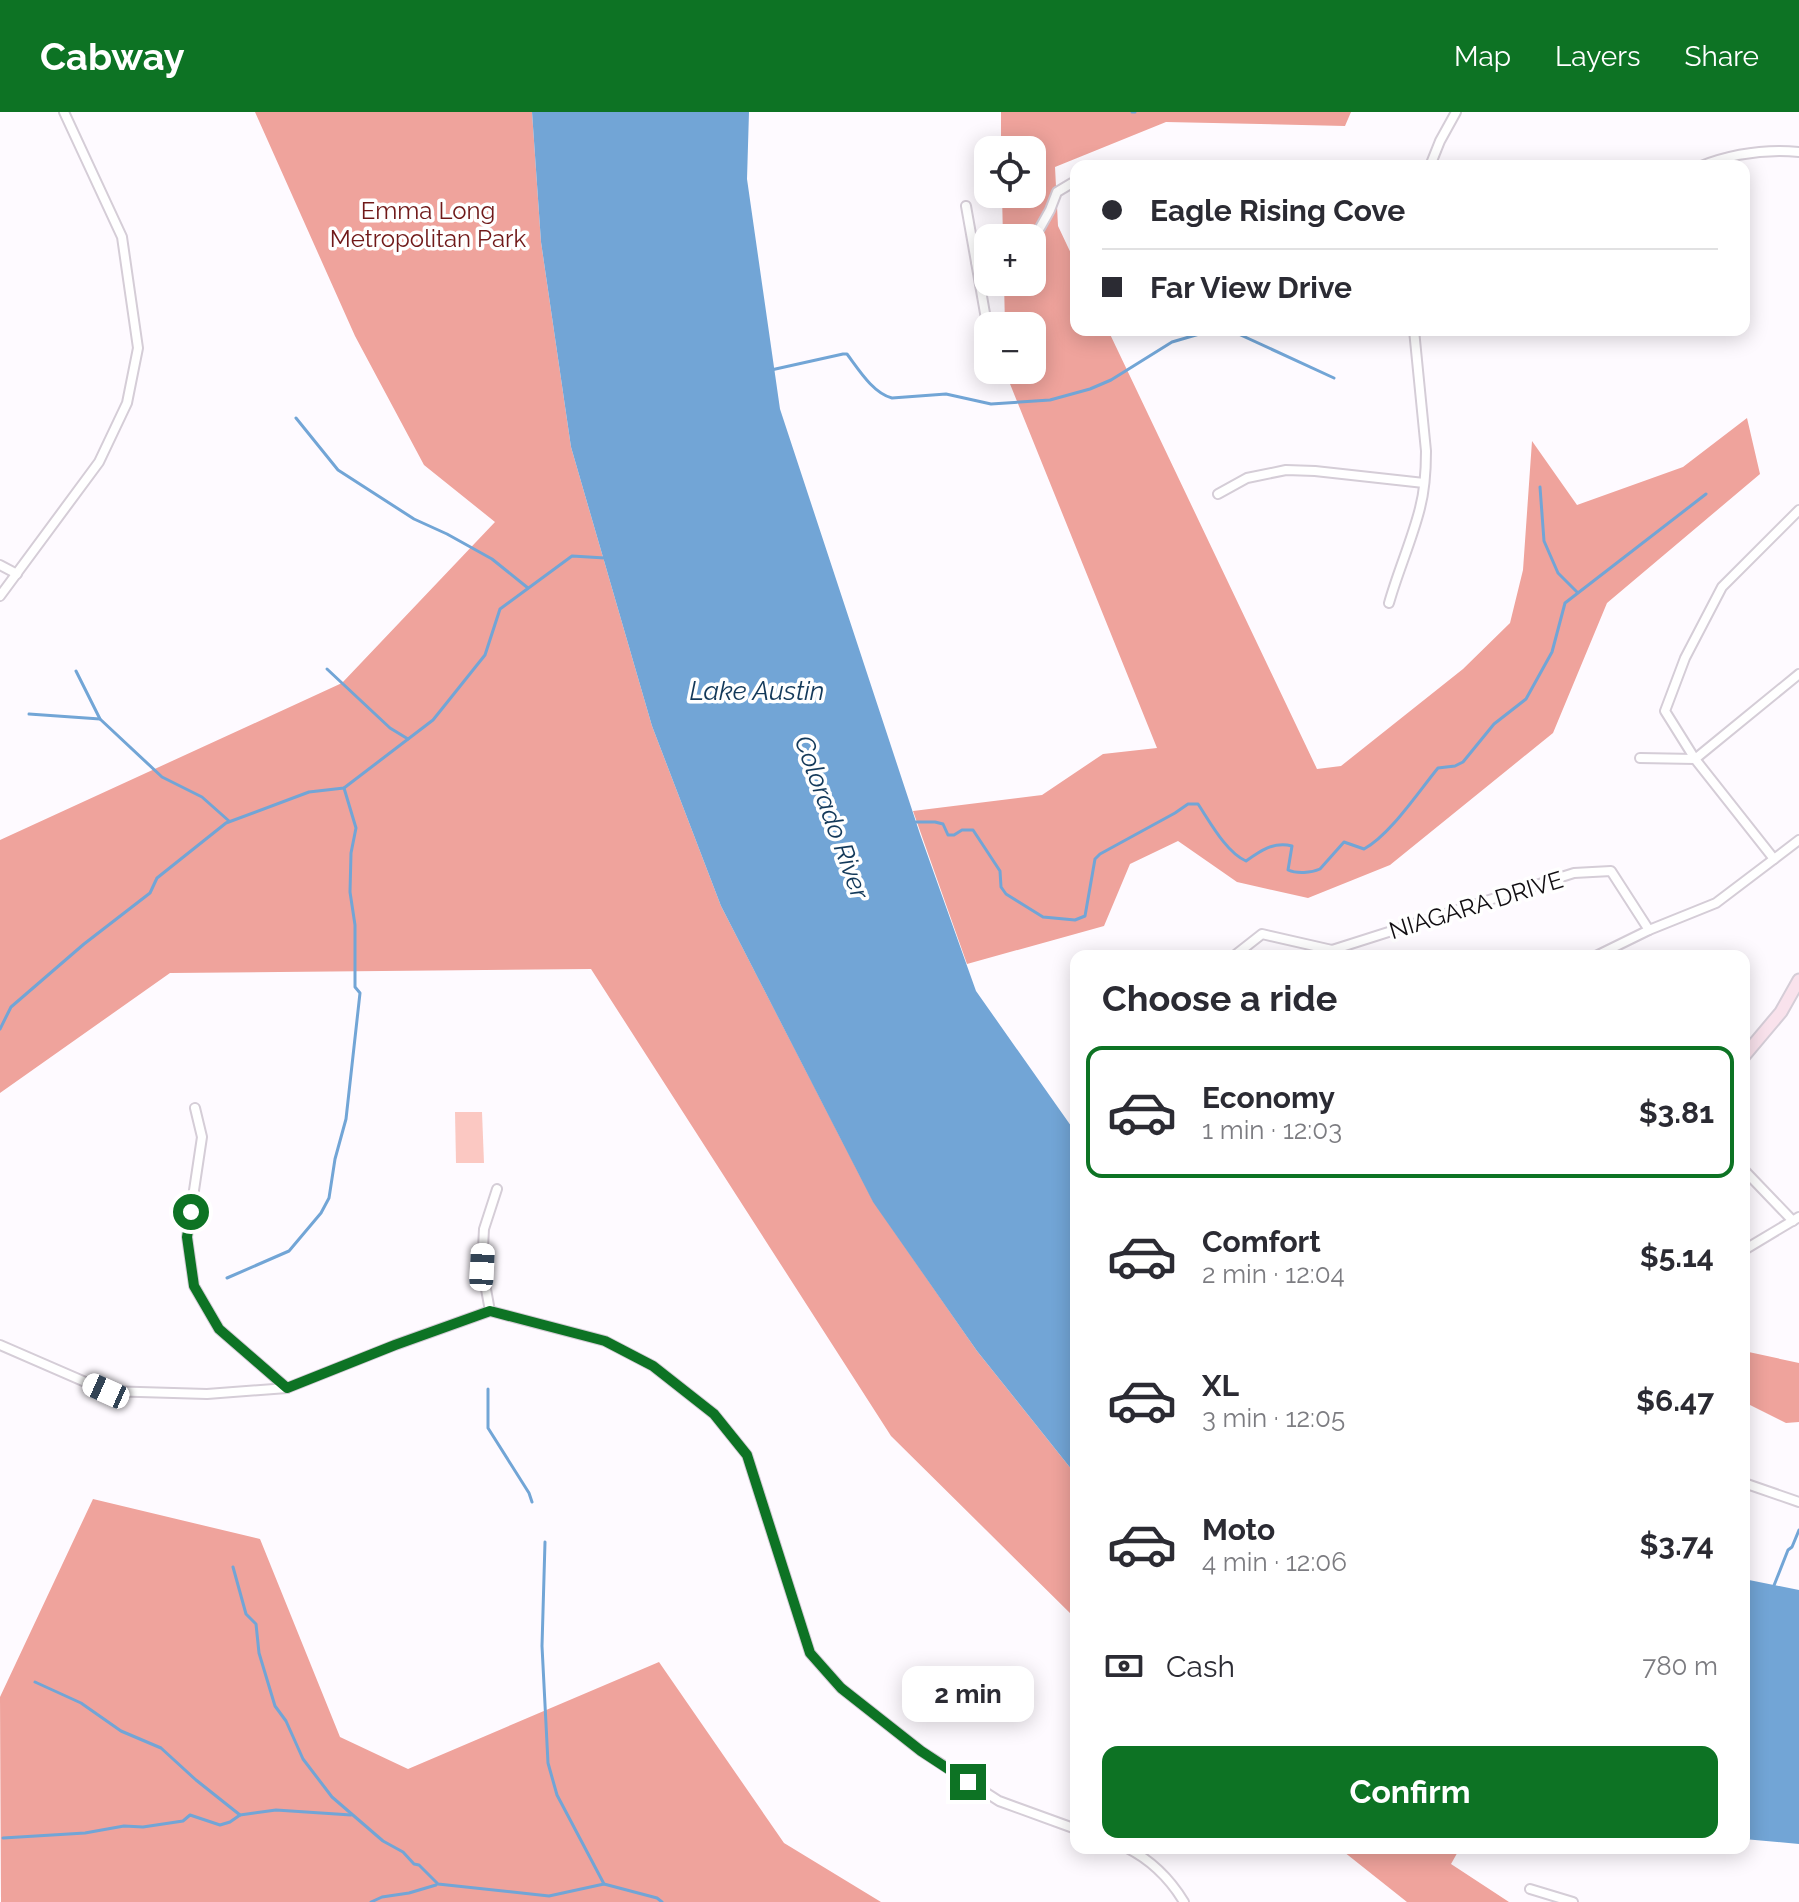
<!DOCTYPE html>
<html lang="en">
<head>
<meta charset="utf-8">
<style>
  :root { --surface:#fff; --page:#f7f7f7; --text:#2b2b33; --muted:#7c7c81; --line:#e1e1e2; --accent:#0d7324 }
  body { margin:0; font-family:Raleway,sans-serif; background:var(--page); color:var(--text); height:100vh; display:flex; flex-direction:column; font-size:30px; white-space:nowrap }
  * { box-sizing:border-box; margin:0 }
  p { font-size:26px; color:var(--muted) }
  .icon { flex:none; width:44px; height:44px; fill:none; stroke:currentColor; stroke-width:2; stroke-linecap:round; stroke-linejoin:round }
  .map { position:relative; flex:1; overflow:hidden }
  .side { position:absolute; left:1070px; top:838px; width:680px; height:904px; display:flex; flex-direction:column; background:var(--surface); border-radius:16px; box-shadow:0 4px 20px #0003 }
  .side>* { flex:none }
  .hud { position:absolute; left:1070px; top:48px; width:680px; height:176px; border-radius:16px; box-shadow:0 4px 20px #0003; display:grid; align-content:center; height:176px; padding:0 32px; background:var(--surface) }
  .fabs { position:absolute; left:974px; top:24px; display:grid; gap:16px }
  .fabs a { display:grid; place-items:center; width:72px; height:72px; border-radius:16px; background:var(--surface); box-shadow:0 4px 20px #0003; font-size:40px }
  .end { position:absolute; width:36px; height:36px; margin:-18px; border:10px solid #0d7324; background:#fff; box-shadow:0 0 0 4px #fff }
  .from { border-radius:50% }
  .bubble { position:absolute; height:56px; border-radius:16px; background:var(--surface); box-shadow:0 4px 20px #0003; font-size:26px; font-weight:700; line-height:56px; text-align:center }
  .car { position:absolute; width:24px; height:48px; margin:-24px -12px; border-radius:10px; box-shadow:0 0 6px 2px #0007; background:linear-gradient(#fff 24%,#345 0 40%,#fff 0 76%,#345 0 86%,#fff 0) }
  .hud b { display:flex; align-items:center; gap:28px; height:76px; font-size:30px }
  .hud b+b { border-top:2px solid var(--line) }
  .hud i { width:20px; height:20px; background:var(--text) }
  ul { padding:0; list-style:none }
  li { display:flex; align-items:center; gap:24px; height:132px; margin:0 16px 12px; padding:0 16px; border:4px solid transparent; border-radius:16px }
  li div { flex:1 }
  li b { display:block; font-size:30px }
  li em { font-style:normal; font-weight:700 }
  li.selected { border-color:var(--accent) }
  li>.icon { width:72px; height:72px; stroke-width:1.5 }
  h2 { padding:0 32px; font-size:36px; line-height:96px }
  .pay { display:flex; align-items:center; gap:20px; height:88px; padding:0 32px; font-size:30px }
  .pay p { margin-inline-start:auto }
  .primary-button { display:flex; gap:16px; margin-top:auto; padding:16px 32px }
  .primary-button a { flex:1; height:92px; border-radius:16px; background:var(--accent); color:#fff; font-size:32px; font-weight:700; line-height:92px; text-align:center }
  header { display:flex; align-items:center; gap:48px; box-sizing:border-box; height:112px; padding:0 40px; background:var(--accent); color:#fff }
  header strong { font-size:38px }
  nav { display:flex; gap:44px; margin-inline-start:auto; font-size:28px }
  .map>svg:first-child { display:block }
  .green { fill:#fbc8c2 }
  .forest { fill:#efa39c }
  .water { fill:#72a5d6 }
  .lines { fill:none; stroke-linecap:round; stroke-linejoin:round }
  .stream { stroke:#72a5d6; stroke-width:3 }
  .street-casing { stroke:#d5cdd7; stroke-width:12 }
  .secondary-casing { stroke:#d5cdd7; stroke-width:15 }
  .street { stroke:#fff; stroke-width:8 }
  .secondary { stroke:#f9e2ec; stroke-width:11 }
  .route { stroke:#0d7324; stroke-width:10 }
  .labels { text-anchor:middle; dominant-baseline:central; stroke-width:7; stroke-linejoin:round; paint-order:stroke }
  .park-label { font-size:24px; fill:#701919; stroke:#fff }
  .street-label { font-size:24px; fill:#110e12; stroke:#fff }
  .water-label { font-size:26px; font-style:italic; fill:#13395a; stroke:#fff }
</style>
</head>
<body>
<header>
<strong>Cabway</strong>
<nav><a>Map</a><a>Layers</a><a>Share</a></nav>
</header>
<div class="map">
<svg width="1799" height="1790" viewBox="0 0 1799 1790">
  <rect width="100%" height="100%" fill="#fefaff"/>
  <path class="green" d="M 455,1000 L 482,1000 L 484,1051 L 456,1051 Z"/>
  <g class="forest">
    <path d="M 255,0 L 532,0 L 541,130 L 571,335 L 652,614 L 721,794 L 873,1089 L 977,1239 L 1076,1363 L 1076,1507 L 891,1324 L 591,857 L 170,861 L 0,981 L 0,728 L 342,571 L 495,410 L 424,353 L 355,224 Z"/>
    <path d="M 1001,0 L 1351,0 L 1345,14 L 1166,10 L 1055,55 L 1058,114 L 1076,152 L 1076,218 L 1108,218 L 1317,657 L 1341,654 L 1463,557 L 1510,511 L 1523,458 L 1532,329 L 1577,393 L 1683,355 L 1747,306 L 1760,362 L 1607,491 L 1553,621 L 1390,753 L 1308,786 L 1237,770 L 1178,729 L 1130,752 L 1104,814 L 967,852 L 913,699 L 1042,683 L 1103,642 L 1157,636 L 1006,262 L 1006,258 L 1032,258 L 1032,214 L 1005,214 L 1004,170 L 1032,170 L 1032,126 L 1003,126 L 1002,82 L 1032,82 L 1032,38 L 1001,38 Z"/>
    <path d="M 1744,1239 L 1799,1251 L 1799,1310 L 1786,1311 L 1744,1290 Z"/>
    <path d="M 93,1387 L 260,1427 L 340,1625 L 408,1657 L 659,1550 L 784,1731 L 881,1790 L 1,1790 L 0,1585 Z"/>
    <path d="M 1339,1736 L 1460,1736 L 1451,1752 L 1509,1790 L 1407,1790 Z"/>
  </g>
  <g class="water">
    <path d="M 532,0 L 749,0 L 747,67 L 780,297 L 920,722 L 976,879 L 1076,1021 L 1076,1363 L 977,1239 L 873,1090 L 721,794 L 652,614 L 571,335 L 541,130 Z"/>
    <path d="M 1744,1467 L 1799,1478 L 1799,1732 L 1744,1727 Z"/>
  </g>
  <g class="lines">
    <g class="stream">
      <path d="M 1132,0 L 1135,0"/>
      <path d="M 771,258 L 843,242 L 847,242 C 859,258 873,281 892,286 L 946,282 L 991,292 L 1050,288 L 1090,277 L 1111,268 L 1172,230 L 1213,218 L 1232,219 L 1334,266"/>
      <path d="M 296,306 L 338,358 L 414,407 L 447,422 L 492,447 L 528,476"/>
      <path d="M 1540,375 L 1544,429 L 1558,461 L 1577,480"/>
      <path d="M 327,557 L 390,616 L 408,627"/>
      <path d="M 76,559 L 100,607 L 162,665 L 202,685 L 229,709"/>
      <path d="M 29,602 L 100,607"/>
      <path d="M 916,710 L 935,710 L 943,712 L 948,723 L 954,723 L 962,718 L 973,718 L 1000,759 L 1001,775 L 1006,782 L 1043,805 L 1075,808 L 1085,804 L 1095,747 L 1100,742 L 1175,701 L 1188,692 L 1198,692 C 1210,710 1226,740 1246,749 C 1260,739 1274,729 1292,734 L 1288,758 C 1297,762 1311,761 1320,757 L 1344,730 L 1364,737 C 1390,723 1419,679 1438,656 L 1455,654 L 1463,650 L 1494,612 L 1526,587 L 1552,540 L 1565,491 L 1706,382"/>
      <path d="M 0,917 L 11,895 L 84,832 L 150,781 L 157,766 L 226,711 L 309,680 L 344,676 L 433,608 L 485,543 L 500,497 L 572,444 L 605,446"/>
      <path d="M 227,1166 L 289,1139 L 321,1101 L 329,1086 L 335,1047 L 346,1007 L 360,881 L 355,875 L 355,813 L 350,780 L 351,741 L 356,716 L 344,676"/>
      <path d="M 488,1277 L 488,1316 L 529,1381 L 532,1390"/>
      <path d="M 545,1430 L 542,1534 L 548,1651 L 557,1683 L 604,1772 L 657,1786 L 662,1790"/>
      <path d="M 233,1455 L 246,1502 L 256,1512 L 259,1541 L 275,1594 L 286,1609 L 303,1647 L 332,1685 L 383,1729 L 403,1740 L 414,1752 L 419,1753 L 438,1772 L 549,1784 L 604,1772"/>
      <path d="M 1773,1476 L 1788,1438 L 1792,1435 L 1799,1418"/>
      <path d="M 35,1570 L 81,1591 L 121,1619 L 161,1636 L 196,1668 L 240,1703"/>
      <path d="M 3,1726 L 85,1721 L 124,1714 L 143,1715 L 183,1709 L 190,1703 L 220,1713 L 230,1710 L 240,1703 L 276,1698 L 351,1703"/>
      <path d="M 371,1790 L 382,1785 L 409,1781 L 436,1773"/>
    </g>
    <g class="street-casing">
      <g id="street">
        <path d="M 1430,54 L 1440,29 L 1456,0"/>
        <path d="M 1701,54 C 1732,42 1766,37 1799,40"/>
        <path d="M 966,94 L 976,150 L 988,148"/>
        <path d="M 1032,130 L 1050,98 L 1057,80 L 1072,71 L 1076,74"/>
        <path d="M 976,150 L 986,207"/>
        <path d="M 1218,382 L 1247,366 L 1286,358 L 1315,359 L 1424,371"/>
        <path d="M 0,453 L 17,462"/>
        <path d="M 0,484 L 99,350 L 127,291 L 138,236 L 122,125 L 64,0"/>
        <path d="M 1389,491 C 1398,459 1412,428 1420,396 C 1425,377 1426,358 1426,339 L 1414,218"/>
        <path d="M 1640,646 L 1695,647 L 1799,562"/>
        <path d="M 1774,747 L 1695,647 L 1665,599 L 1685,546 L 1722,475 L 1799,398"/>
        <path d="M 1234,844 L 1262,822 L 1332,838 L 1574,761 L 1611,759 L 1649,818"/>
        <path d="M 1596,844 L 1649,818 L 1716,791 L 1799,728"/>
        <path d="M 195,996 L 202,1025 L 187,1125 L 194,1174 L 219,1217 L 287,1276"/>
        <path d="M 1744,1058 L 1793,1109"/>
        <path d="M 1744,1138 L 1799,1105"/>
        <path d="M 490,1199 L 482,1155 L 484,1117 L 497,1077"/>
        <path d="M 0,1233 L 106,1279 L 207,1282 L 287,1276 L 395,1233 L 490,1199 L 605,1229 L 653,1254 L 714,1302 L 747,1343 L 810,1541 L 841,1576 L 921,1639 L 999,1689 L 1076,1717"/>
        <path d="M 1744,1371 L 1799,1390"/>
        <path d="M 1127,1736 C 1151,1748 1170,1767 1184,1790"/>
        <path d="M 1530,1777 L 1573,1790"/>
      </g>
    </g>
    <g class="secondary-casing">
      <path id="secondary" d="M 1744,944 L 1781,900 L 1799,868"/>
    </g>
    <use href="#street" class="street"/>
    <use href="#secondary" class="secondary"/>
  </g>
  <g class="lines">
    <path class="route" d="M 191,1100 L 187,1125 L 194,1174 L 219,1217 L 287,1276 L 395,1233 L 490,1199 L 605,1229 L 653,1254 L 714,1302 L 747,1343 L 810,1541 L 841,1576 L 921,1639 L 968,1670"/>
  </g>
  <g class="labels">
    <g class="park-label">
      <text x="428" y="98">Emma Long<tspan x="428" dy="28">Metropolitan Park</tspan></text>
    </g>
    <g class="street-label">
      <text transform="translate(1476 793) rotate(-17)">NIAGARA DRIVE</text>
    </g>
    <g class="water-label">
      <text x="757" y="579">Lake Austin</text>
      <text transform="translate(832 705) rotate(70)">Colorado River</text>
    </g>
  </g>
</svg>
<div class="fabs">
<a><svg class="icon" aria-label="locate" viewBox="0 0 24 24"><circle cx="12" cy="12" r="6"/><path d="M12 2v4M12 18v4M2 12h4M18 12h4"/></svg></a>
<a>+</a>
<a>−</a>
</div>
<i class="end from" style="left:191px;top:1100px"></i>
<i class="end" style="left:968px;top:1670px"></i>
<div class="bubble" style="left:902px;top:1554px;width:132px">2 min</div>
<i class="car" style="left:482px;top:1155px;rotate:3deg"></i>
<i class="car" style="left:106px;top:1279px;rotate:294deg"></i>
<div class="hud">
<b><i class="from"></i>Eagle Rising Cove</b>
<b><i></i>Far View Drive</b>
</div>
<section class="side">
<h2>Choose a ride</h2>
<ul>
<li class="selected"><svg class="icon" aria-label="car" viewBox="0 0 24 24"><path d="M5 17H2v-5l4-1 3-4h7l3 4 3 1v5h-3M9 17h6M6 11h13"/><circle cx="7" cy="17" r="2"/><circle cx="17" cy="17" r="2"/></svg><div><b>Economy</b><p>1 min · 12:03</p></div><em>$3.81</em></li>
<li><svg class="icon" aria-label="car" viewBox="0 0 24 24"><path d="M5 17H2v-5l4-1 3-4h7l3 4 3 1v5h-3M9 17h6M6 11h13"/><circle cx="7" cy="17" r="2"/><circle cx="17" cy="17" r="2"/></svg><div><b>Comfort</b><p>2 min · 12:04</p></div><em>$5.14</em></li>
<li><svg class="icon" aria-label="car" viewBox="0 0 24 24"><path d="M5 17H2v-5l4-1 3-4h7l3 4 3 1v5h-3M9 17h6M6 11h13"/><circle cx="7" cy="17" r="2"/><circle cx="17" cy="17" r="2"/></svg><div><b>XL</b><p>3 min · 12:05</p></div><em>$6.47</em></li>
<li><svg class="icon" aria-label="car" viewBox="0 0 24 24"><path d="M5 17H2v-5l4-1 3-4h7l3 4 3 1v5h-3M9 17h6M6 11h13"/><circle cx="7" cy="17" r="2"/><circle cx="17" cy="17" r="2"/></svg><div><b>Moto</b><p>4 min · 12:06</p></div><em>$3.74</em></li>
</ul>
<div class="pay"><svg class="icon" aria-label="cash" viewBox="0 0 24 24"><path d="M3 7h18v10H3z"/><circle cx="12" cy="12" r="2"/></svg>Cash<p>780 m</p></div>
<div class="primary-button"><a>Confirm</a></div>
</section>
</div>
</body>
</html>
